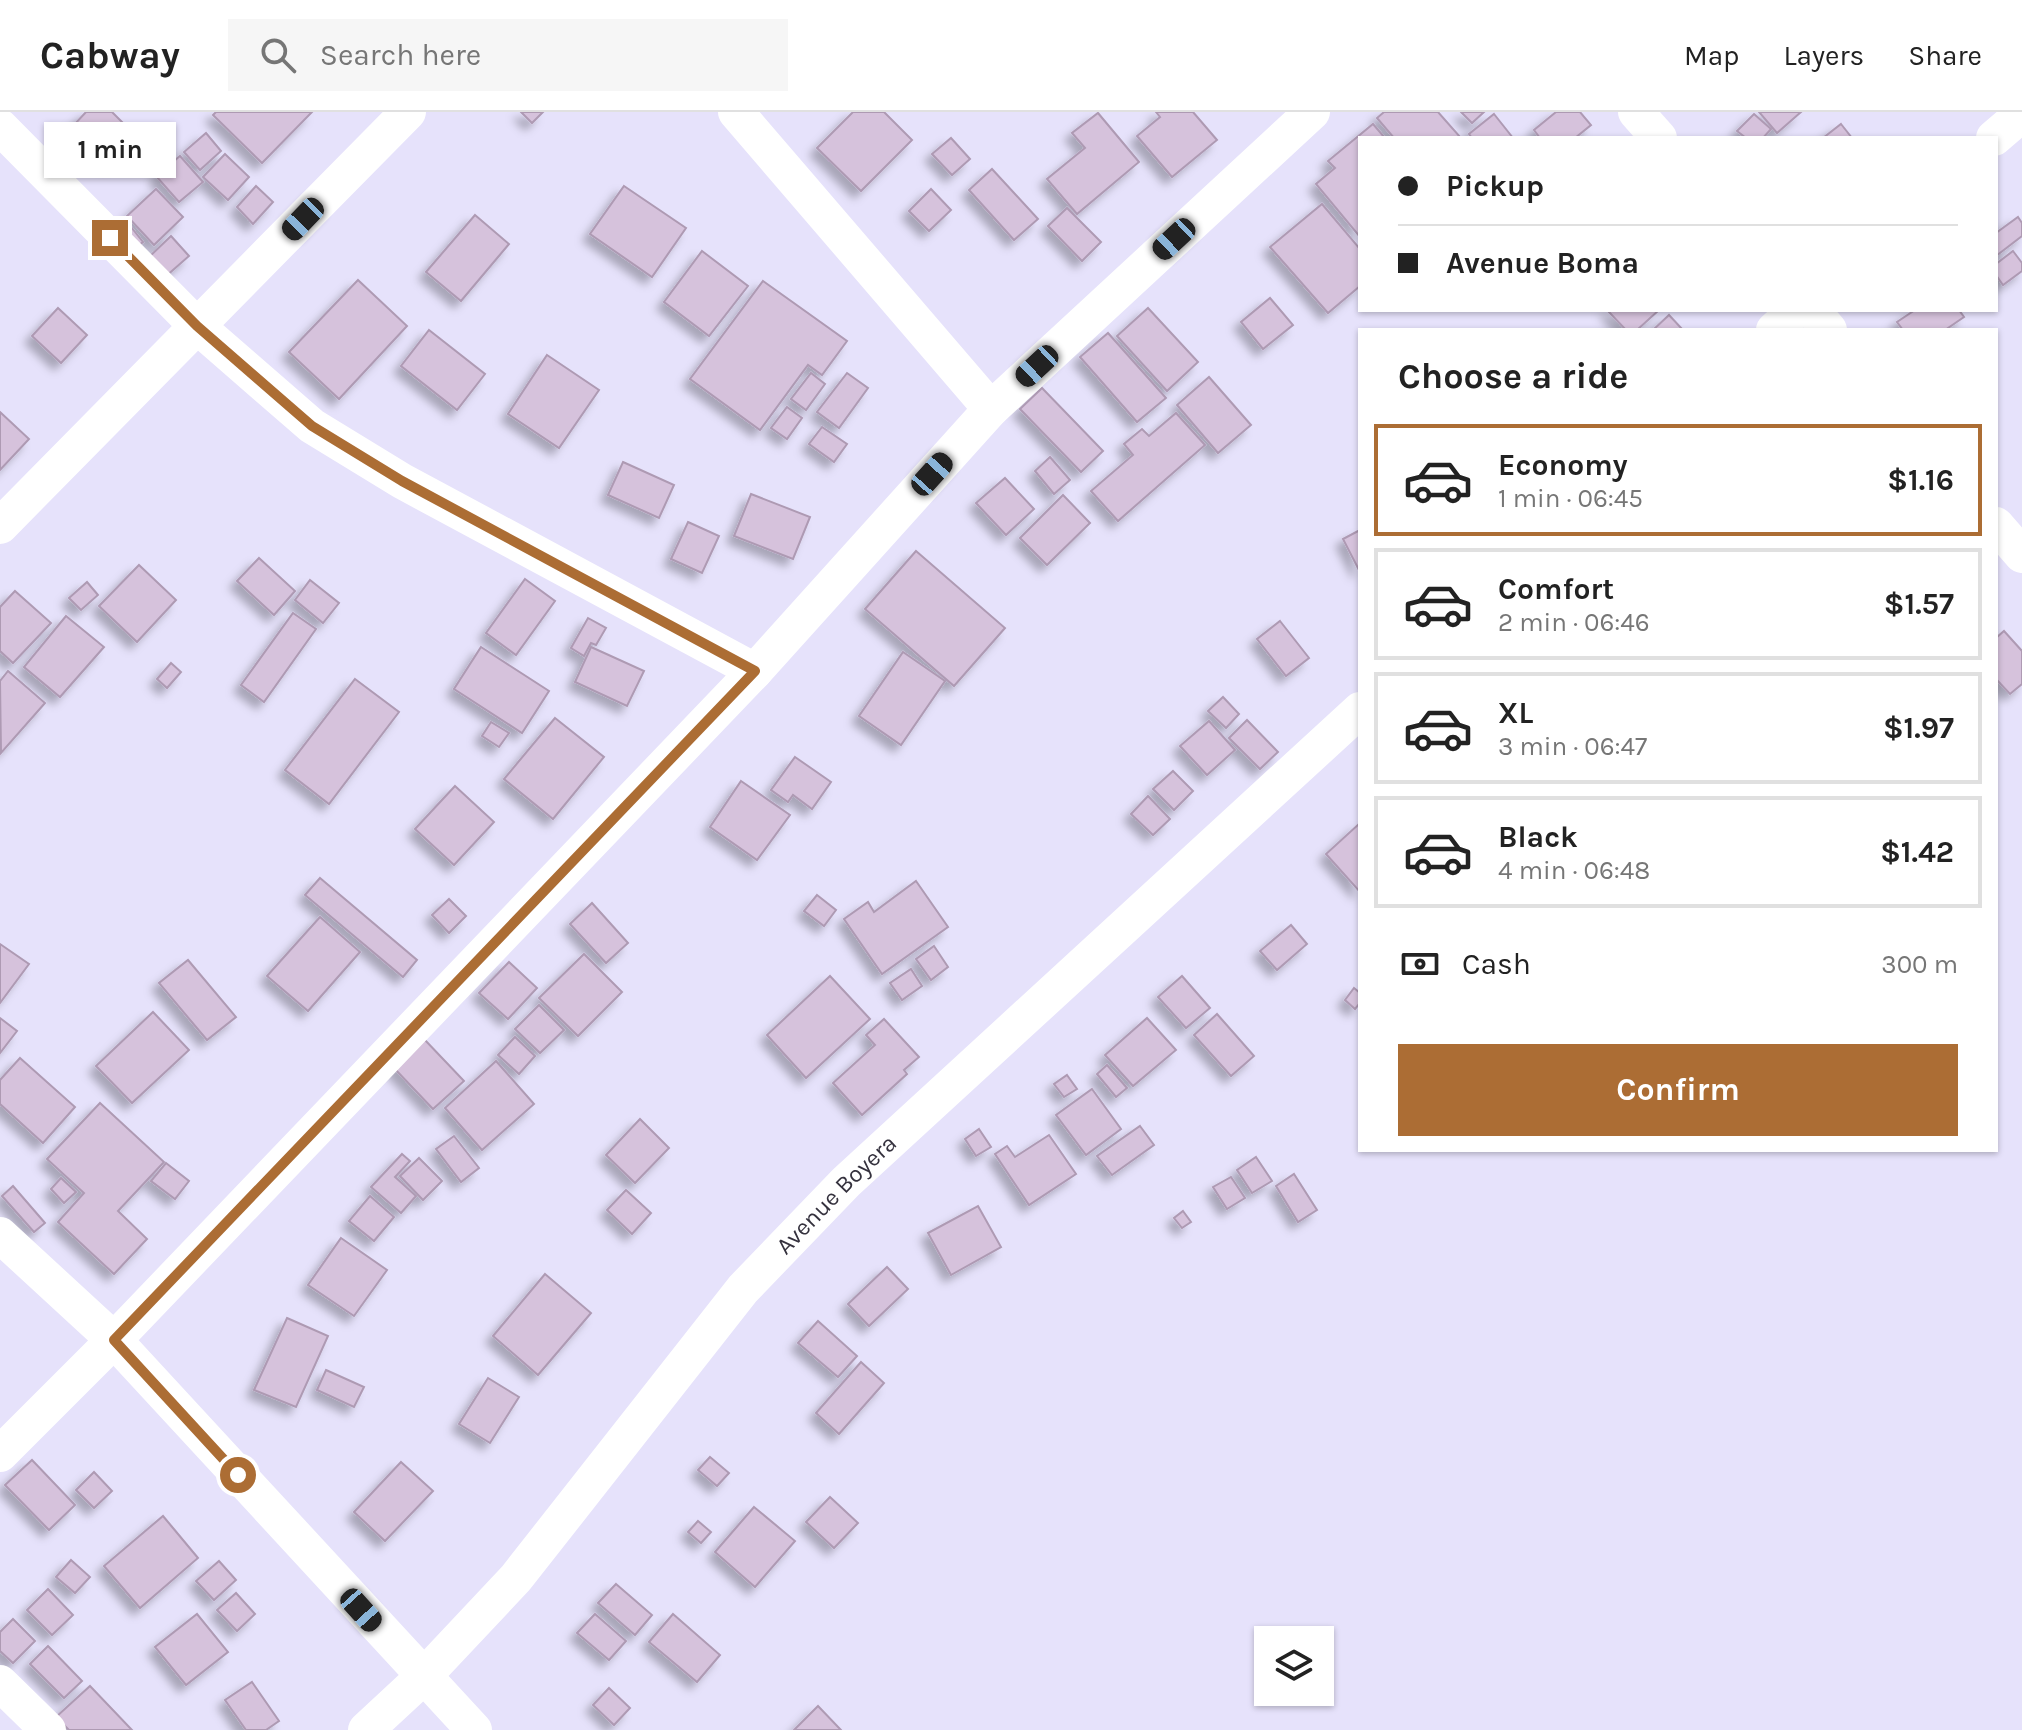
<!DOCTYPE html>
<html lang="en">
<head>
<meta charset="utf-8">
<style>
  :root { --surface:#fff; --page:#f6f6f6; --text:#222; --muted:#767676; --line:#e0e0e0; --accent:#ac6d34 }
  body { margin:0; font-family:Karla,sans-serif; background:var(--page); color:var(--text); height:100vh; display:flex; flex-direction:column; font-size:30px; white-space:nowrap }
  * { box-sizing:border-box; margin:0 }
  p { font-size:26px; color:var(--muted) }
  .icon { flex:none; width:44px; height:44px; fill:none; stroke:currentColor; stroke-width:2; stroke-linecap:round; stroke-linejoin:round }
  .map { position:relative; flex:1; overflow:hidden }
  .sheet { position:absolute; left:1358px; top:216px; width:640px; height:824px; display:flex; flex-direction:column; background:var(--surface); border-radius:0px; box-shadow:0 2px 6px #0004 }
  .sheet>* { flex:none }
  .top-card { position:absolute; left:1358px; top:24px; width:640px; height:176px; border-radius:0px; box-shadow:0 2px 6px #0004; display:grid; align-content:center; height:176px; padding:0 40px; background:var(--surface) }
  .fabs { position:absolute; left:1254px; top:1514px; display:grid; gap:16px }
  .fabs a { display:grid; place-items:center; width:80px; height:80px; border-radius:0px; background:var(--surface); box-shadow:0 2px 6px #0004; font-size:40px }
  .end { position:absolute; width:36px; height:36px; margin:-18px; border:10px solid #ac6d34; background:#fff; box-shadow:0 0 0 4px #fff }
  .from { border-radius:50% }
  .bubble { position:absolute; height:56px; border-radius:0px; background:var(--surface); box-shadow:0 2px 6px #0004; font-size:26px; font-weight:700; line-height:56px; text-align:center }
  .car { position:absolute; width:24px; height:48px; margin:-24px -12px; border-radius:10px; box-shadow:0 0 6px 2px #0007; background:linear-gradient(#222 24%,#8ab4d8 0 40%,#222 0 76%,#8ab4d8 0 86%,#222 0) }
  .top-card b { display:flex; align-items:center; gap:28px; height:76px; font-size:30px }
  .top-card b+b { border-top:2px solid var(--line) }
  .top-card i { width:20px; height:20px; background:var(--text) }
  ul { padding:0; list-style:none }
  li { display:flex; align-items:center; gap:24px; height:112px; margin:0 16px 12px; padding:0 24px; border:4px solid var(--line); border-radius:0px }
  li div { flex:1 }
  li b { display:block; font-size:30px }
  li em { font-style:normal; font-weight:700 }
  li.selected { border-color:var(--accent) }
  li>.icon { width:72px; height:72px; stroke-width:1.5 }
  h2 { padding:0 40px; font-size:36px; line-height:96px }
  .pay { display:flex; align-items:center; gap:20px; height:88px; padding:0 40px; font-size:30px }
  .pay p { margin-inline-start:auto }
  .action { display:flex; gap:16px; margin-top:auto; padding:16px 40px }
  .action a { flex:1; height:92px; border-radius:0px; background:var(--accent); color:#fff; font-size:32px; font-weight:700; line-height:92px; text-align:center }
  header { display:flex; align-items:center; gap:48px; box-sizing:border-box; height:112px; padding:0 40px; background:var(--surface); border-bottom:2px solid var(--line) }
  header strong { font-size:38px }
  nav { display:flex; gap:44px; margin-inline-start:auto; font-size:28px }
  .search { width:560px; height:72px; background:var(--page); display:flex; align-items:center; gap:20px; box-sizing:border-box; padding:0 28px; border-radius:0px; color:var(--muted); font-size:30px }
  .map>svg:first-child { display:block }
  .building { fill:#d6c2dc; stroke:#ae9ab3; stroke-width:2; filter:url(#shadow) }
  .lines { fill:none; stroke-linecap:round; stroke-linejoin:round }
  .minor { stroke:#fff; stroke-width:36 }
  .route { stroke:#ac6d34; stroke-width:10 }
  .labels { text-anchor:middle; dominant-baseline:central; stroke-width:6; stroke-linejoin:round; paint-order:stroke }
  .street-label { font-size:24px; fill:#35323e; stroke:#f3f1fe }
</style>
</head>
<body>
<header>
<strong>Cabway</strong>
<div class="search"><svg class="icon" aria-label="search" viewBox="0 0 24 24"><circle cx="10" cy="10" r="6"/><path d="M15 15l6 6"/></svg>Search here</div>
<nav><a>Map</a><a>Layers</a><a>Share</a></nav>
</header>
<div class="map">
<svg width="2022" height="1618" viewBox="0 0 2022 1618">
  <defs>
    <filter id="shadow"><feDropShadow dx="-7" dy="7" stdDeviation="4" flood-color="#0004"/></filter>
  </defs>
  <rect width="100%" height="100%" fill="#e6e2fb"/>
  <g class="building">
    <path d="M 86,0 L 112,0 L 137,25 L 110,52 L 72,15 Z"/>
    <path d="M 216,0 L 312,0 L 262,51 L 213,3 Z"/>
    <path d="M 521,0 L 543,0 L 532,11 Z"/>
    <path d="M 853,0 L 884,0 L 912,28 L 861,79 L 817,36 Z"/>
    <path d="M 1156,0 L 1193,0 L 1217,28 L 1172,65 L 1137,24 L 1160,5 Z"/>
    <path d="M 1384,0 L 1438,0 L 1461,26 L 1394,26 L 1377,6 Z"/>
    <path d="M 1461,0 L 1484,0 L 1472,11 Z"/>
    <path d="M 1556,0 L 1580,0 L 1591,13 L 1575,26 L 1540,26 L 1534,18 Z"/>
    <path d="M 1759,0 L 1801,0 L 1777,21 Z"/>
    <path d="M 1098,1 L 1139,50 L 1077,102 L 1047,67 L 1085,36 L 1072,21 Z"/>
    <path d="M 1494,2 L 1513,26 L 1472,26 L 1469,22 Z"/>
    <path d="M 1754,2 L 1771,17 L 1763,26 L 1746,26 L 1737,19 Z"/>
    <path d="M 1373,12 L 1385,26 L 1360,26 L 1360,125 L 1316,72 L 1335,56 L 1328,49 Z"/>
    <path d="M 1841,12 L 1852,26 L 1823,26 Z"/>
    <path d="M 206,21 L 221,39 L 200,58 L 184,40 Z"/>
    <path d="M 951,26 L 970,47 L 952,63 L 932,42 Z"/>
    <path d="M 225,42 L 249,65 L 228,88 L 203,65 Z"/>
    <path d="M 180,44 L 203,70 L 179,90 L 156,64 Z"/>
    <path d="M 992,57 L 1038,107 L 1014,128 L 969,78 Z"/>
    <path d="M 256,74 L 273,90 L 253,112 L 237,95 Z"/>
    <path d="M 624,74 L 686,116 L 652,165 L 590,122 Z"/>
    <path d="M 156,77 L 183,105 L 154,133 L 127,104 Z"/>
    <path d="M 931,77 L 951,98 L 929,119 L 909,99 Z"/>
    <path d="M 1322,92 L 1360,137 L 1360,174 L 1328,201 L 1270,135 Z"/>
    <path d="M 1067,96 L 1101,130 L 1082,149 L 1048,114 Z"/>
    <path d="M 475,103 L 509,132 L 461,189 L 426,160 Z"/>
    <path d="M 2018,105 L 2022,111 L 2022,124 L 1996,144 L 1996,121 Z"/>
    <path d="M 127,110 L 143,130 L 130,140 L 114,120 Z"/>
    <path d="M 171,124 L 189,144 L 165,165 L 148,146 Z"/>
    <path d="M 702,139 L 748,174 L 709,224 L 664,190 Z"/>
    <path d="M 2013,139 L 2022,151 L 2022,159 L 2003,173 L 1996,163 L 1996,152 Z"/>
    <path d="M 358,168 L 407,214 L 339,287 L 289,240 Z"/>
    <path d="M 763,169 L 847,229 L 822,263 L 808,253 L 760,318 L 690,267 Z"/>
    <path d="M 1270,186 L 1293,213 L 1263,237 L 1241,210 Z"/>
    <path d="M 58,196 L 87,223 L 61,251 L 32,224 Z"/>
    <path d="M 1148,196 L 1198,250 L 1167,279 L 1117,224 Z"/>
    <path d="M 1607,198 L 1659,198 L 1637,218 L 1626,218 Z"/>
    <path d="M 1915,198 L 1959,198 L 1964,205 L 1945,218 L 1903,218 L 1897,210 Z"/>
    <path d="M 1669,203 L 1683,218 L 1653,218 Z"/>
    <path d="M 429,218 L 485,262 L 457,298 L 401,254 Z"/>
    <path d="M 1108,221 L 1166,286 L 1137,310 L 1080,245 Z"/>
    <path d="M 547,243 L 599,278 L 559,336 L 508,302 Z"/>
    <path d="M 811,261 L 825,272 L 806,298 L 791,287 Z"/>
    <path d="M 847,261 L 868,276 L 839,316 L 817,300 Z"/>
    <path d="M 1209,265 L 1251,313 L 1218,341 L 1177,293 Z"/>
    <path d="M 1042,276 L 1103,339 L 1081,360 L 1020,297 Z"/>
    <path d="M 787,295 L 802,306 L 787,327 L 771,316 Z"/>
    <path d="M 0,300 L 29,327 L 0,358 Z"/>
    <path d="M 1176,301 L 1205,333 L 1118,409 L 1091,379 L 1133,343 L 1124,332 L 1142,317 L 1149,324 Z"/>
    <path d="M 822,315 L 847,332 L 834,350 L 809,332 Z"/>
    <path d="M 1050,345 L 1070,368 L 1054,382 L 1035,359 Z"/>
    <path d="M 623,350 L 674,373 L 659,406 L 608,383 Z"/>
    <path d="M 1005,366 L 1034,397 L 1006,423 L 976,391 Z"/>
    <path d="M 751,382 L 810,405 L 793,447 L 734,424 Z"/>
    <path d="M 1063,383 L 1090,411 L 1047,453 L 1020,426 Z"/>
    <path d="M 688,410 L 719,424 L 702,461 L 671,447 Z"/>
    <path d="M 1360,418 L 1360,460 L 1343,427 Z"/>
    <path d="M 916,439 L 1005,516 L 954,574 L 865,497 Z"/>
    <path d="M 259,446 L 295,479 L 274,503 L 237,469 Z"/>
    <path d="M 139,453 L 176,488 L 137,530 L 99,494 Z"/>
    <path d="M 525,467 L 555,489 L 516,543 L 486,521 Z"/>
    <path d="M 310,468 L 339,491 L 323,511 L 295,488 Z"/>
    <path d="M 87,470 L 98,483 L 81,498 L 69,486 Z"/>
    <path d="M 15,479 L 51,511 L 13,551 L 0,539 L 0,495 Z"/>
    <path d="M 293,501 L 316,517 L 264,590 L 241,573 Z"/>
    <path d="M 66,504 L 104,535 L 60,585 L 24,555 Z"/>
    <path d="M 588,506 L 606,516 L 596,533 L 591,531 L 584,544 L 571,536 Z"/>
    <path d="M 1280,509 L 1309,546 L 1286,564 L 1257,527 Z"/>
    <path d="M 2004,519 L 2022,539 L 2022,572 L 2010,582 L 1996,567 L 1996,526 Z"/>
    <path d="M 481,535 L 549,579 L 522,621 L 454,577 Z"/>
    <path d="M 591,535 L 644,559 L 627,594 L 575,570 Z"/>
    <path d="M 903,540 L 945,569 L 901,633 L 859,604 Z"/>
    <path d="M 171,551 L 181,560 L 167,576 L 157,567 Z"/>
    <path d="M 8,559 L 45,591 L 1,641 L 0,569 Z"/>
    <path d="M 355,567 L 399,600 L 329,692 L 285,658 Z"/>
    <path d="M 1223,585 L 1239,602 L 1226,616 L 1208,599 Z"/>
    <path d="M 555,606 L 604,645 L 553,707 L 504,667 Z"/>
    <path d="M 1247,608 L 1278,640 L 1260,657 L 1229,626 Z"/>
    <path d="M 1209,609 L 1235,638 L 1207,663 L 1180,634 Z"/>
    <path d="M 491,610 L 509,621 L 499,635 L 482,624 Z"/>
    <path d="M 795,645 L 831,670 L 812,697 L 793,683 L 788,690 L 771,678 Z"/>
    <path d="M 1173,659 L 1193,679 L 1174,698 L 1153,677 Z"/>
    <path d="M 741,669 L 790,703 L 757,748 L 710,715 Z"/>
    <path d="M 455,674 L 494,710 L 454,753 L 415,717 Z"/>
    <path d="M 1148,684 L 1170,707 L 1153,723 L 1131,702 Z"/>
    <path d="M 1360,711 L 1360,780 L 1326,742 Z"/>
    <path d="M 320,766 L 417,848 L 403,865 L 305,783 Z"/>
    <path d="M 916,769 L 948,815 L 882,862 L 844,807 L 868,790 L 874,800 Z"/>
    <path d="M 817,783 L 836,798 L 824,814 L 804,799 Z"/>
    <path d="M 449,787 L 466,804 L 449,821 L 432,803 Z"/>
    <path d="M 592,791 L 628,831 L 606,851 L 570,812 Z"/>
    <path d="M 320,805 L 360,840 L 308,899 L 267,864 Z"/>
    <path d="M 1291,813 L 1307,832 L 1277,858 L 1260,839 Z"/>
    <path d="M 0,832 L 29,852 L 0,891 Z"/>
    <path d="M 934,834 L 948,855 L 931,868 L 916,847 Z"/>
    <path d="M 584,842 L 622,880 L 578,924 L 539,886 Z"/>
    <path d="M 188,848 L 236,905 L 207,928 L 159,871 Z"/>
    <path d="M 509,850 L 537,876 L 508,907 L 479,881 Z"/>
    <path d="M 911,857 L 922,874 L 902,888 L 890,871 Z"/>
    <path d="M 830,864 L 870,907 L 806,966 L 767,923 Z"/>
    <path d="M 1182,864 L 1210,896 L 1186,916 L 1158,885 Z"/>
    <path d="M 1354,876 L 1360,881 L 1360,891 L 1355,897 L 1345,888 Z"/>
    <path d="M 539,893 L 564,918 L 540,941 L 515,917 Z"/>
    <path d="M 153,900 L 189,938 L 132,991 L 96,954 Z"/>
    <path d="M 1217,902 L 1254,944 L 1231,964 L 1194,923 Z"/>
    <path d="M 0,906 L 17,919 L 0,941 Z"/>
    <path d="M 1147,906 L 1176,938 L 1133,974 L 1105,943 Z"/>
    <path d="M 884,907 L 919,945 L 904,958 L 907,962 L 862,1003 L 833,971 L 875,933 L 866,923 Z"/>
    <path d="M 515,925 L 535,944 L 519,962 L 498,943 Z"/>
    <path d="M 424,927 L 464,969 L 433,997 L 393,955 Z"/>
    <path d="M 20,946 L 75,995 L 43,1031 L 0,992 L 0,968 Z"/>
    <path d="M 496,949 L 534,992 L 482,1038 L 445,996 Z"/>
    <path d="M 1107,953 L 1127,976 L 1116,985 L 1097,962 Z"/>
    <path d="M 1067,963 L 1077,977 L 1064,985 L 1054,972 Z"/>
    <path d="M 1092,977 L 1121,1017 L 1086,1043 L 1056,1003 Z"/>
    <path d="M 100,991 L 164,1050 L 118,1099 L 147,1127 L 114,1162 L 58,1110 L 84,1081 L 47,1047 Z"/>
    <path d="M 640,1007 L 669,1036 L 635,1071 L 606,1043 Z"/>
    <path d="M 1140,1014 L 1154,1033 L 1112,1063 L 1097,1044 Z"/>
    <path d="M 979,1017 L 991,1035 L 976,1044 L 965,1027 Z"/>
    <path d="M 1049,1023 L 1076,1062 L 1029,1093 L 995,1042 L 1007,1034 L 1015,1045 Z"/>
    <path d="M 454,1024 L 479,1056 L 461,1070 L 436,1037 Z"/>
    <path d="M 402,1042 L 410,1049 L 395,1065 L 416,1084 L 401,1101 L 371,1075 Z"/>
    <path d="M 1256,1045 L 1272,1069 L 1252,1081 L 1237,1058 Z"/>
    <path d="M 419,1046 L 442,1069 L 423,1088 L 400,1064 Z"/>
    <path d="M 166,1051 L 189,1069 L 175,1087 L 151,1069 Z"/>
    <path d="M 1294,1062 L 1317,1098 L 1298,1110 L 1276,1074 Z"/>
    <path d="M 1231,1065 L 1245,1086 L 1227,1097 L 1213,1075 Z"/>
    <path d="M 61,1066 L 76,1080 L 64,1091 L 51,1077 Z"/>
    <path d="M 13,1074 L 45,1111 L 34,1120 L 2,1084 Z"/>
    <path d="M 626,1078 L 651,1101 L 632,1122 L 607,1098 Z"/>
    <path d="M 370,1084 L 394,1105 L 374,1129 L 349,1109 Z"/>
    <path d="M 978,1094 L 1001,1135 L 951,1163 L 928,1121 Z"/>
    <path d="M 1183,1099 L 1191,1110 L 1182,1116 L 1174,1106 Z"/>
    <path d="M 341,1126 L 387,1158 L 354,1204 L 308,1173 Z"/>
    <path d="M 887,1155 L 908,1177 L 869,1214 L 848,1192 Z"/>
    <path d="M 545,1162 L 591,1201 L 538,1263 L 493,1224 Z"/>
    <path d="M 287,1206 L 328,1224 L 296,1295 L 254,1278 Z"/>
    <path d="M 818,1209 L 857,1244 L 838,1265 L 798,1231 Z"/>
    <path d="M 861,1250 L 884,1271 L 839,1322 L 816,1301 Z"/>
    <path d="M 326,1258 L 364,1275 L 354,1295 L 317,1278 Z"/>
    <path d="M 488,1266 L 519,1285 L 490,1331 L 459,1312 Z"/>
    <path d="M 710,1345 L 729,1361 L 717,1374 L 698,1358 Z"/>
    <path d="M 32,1348 L 75,1393 L 49,1418 L 5,1373 Z"/>
    <path d="M 401,1350 L 433,1379 L 385,1429 L 354,1400 Z"/>
    <path d="M 94,1360 L 112,1379 L 94,1396 L 76,1378 Z"/>
    <path d="M 830,1385 L 858,1411 L 834,1436 L 806,1410 Z"/>
    <path d="M 754,1395 L 795,1429 L 755,1475 L 715,1440 Z"/>
    <path d="M 163,1404 L 198,1446 L 140,1496 L 104,1454 Z"/>
    <path d="M 698,1409 L 711,1420 L 701,1431 L 688,1420 Z"/>
    <path d="M 71,1448 L 90,1465 L 75,1481 L 56,1465 Z"/>
    <path d="M 219,1449 L 236,1468 L 214,1488 L 196,1469 Z"/>
    <path d="M 616,1472 L 652,1503 L 635,1523 L 598,1491 Z"/>
    <path d="M 48,1477 L 73,1503 L 52,1523 L 27,1498 Z"/>
    <path d="M 236,1481 L 255,1502 L 237,1519 L 217,1498 Z"/>
    <path d="M 197,1502 L 228,1540 L 186,1573 L 155,1535 Z"/>
    <path d="M 595,1502 L 626,1529 L 609,1548 L 577,1521 Z"/>
    <path d="M 673,1502 L 720,1543 L 697,1570 L 649,1530 Z"/>
    <path d="M 13,1507 L 35,1529 L 13,1551 L 0,1539 L 0,1520 Z"/>
    <path d="M 48,1534 L 82,1569 L 64,1586 L 30,1552 Z"/>
    <path d="M 252,1570 L 279,1609 L 266,1618 L 246,1618 L 225,1588 Z"/>
    <path d="M 90,1574 L 132,1618 L 69,1618 L 56,1605 Z"/>
    <path d="M 609,1576 L 630,1596 L 614,1613 L 593,1593 Z"/>
    <path d="M 818,1594 L 841,1618 L 794,1618 Z"/>
  </g>
  <g class="lines">
    <g class="minor">
      <path d="M 736,0 L 991,297"/>
      <path d="M 1636,0 L 1659,26"/>
      <path d="M 0,15 L 197,214 L 312,314 L 402,369 L 755,559"/>
      <path d="M 1994,26 L 2022,2"/>
      <path d="M 1812,198 L 1829,218"/>
      <path d="M 1774,218 L 1796,198"/>
      <path d="M 1996,413 L 2022,443"/>
      <path d="M 0,414 L 408,0"/>
      <path d="M 0,1123 L 114,1228 L 474,1618"/>
      <path d="M 0,1342 L 114,1228 L 755,559 L 991,297 L 1312,0"/>
      <path d="M 0,1571 L 48,1618"/>
      <path id="s1" d="M 366,1618 L 422,1566 L 516,1466 L 743,1177 L 846,1070 L 1360,598"/>
    </g>
  </g>
  <g class="lines">
    <path class="route" d="M 110,126 L 197,214 L 312,314 L 402,369 L 755,559 L 114,1228 L 238,1363"/>
  </g>
  <g class="labels">
    <g class="street-label">
      <text stroke="none"><textPath href="#s1" startOffset="714">Avenue Boyera</textPath></text>
    </g>
  </g>
</svg>
<div class="fabs">
<a><svg class="icon" aria-label="layers" viewBox="0 0 24 24"><path d="M12 4l9 5-9 5-9-5zM3 14l9 5 9-5"/></svg></a>
</div>
<i class="end from" style="left:238px;top:1363px"></i>
<i class="end" style="left:110px;top:126px"></i>
<div class="bubble" style="left:44px;top:10px;width:132px">1 min</div>
<i class="car" style="left:303px;top:107px;rotate:224deg"></i>
<i class="car" style="left:1174px;top:127px;rotate:227deg"></i>
<i class="car" style="left:1037px;top:254px;rotate:227deg"></i>
<i class="car" style="left:932px;top:362px;rotate:42deg"></i>
<i class="car" style="left:361px;top:1498px;rotate:138deg"></i>
<div class="top-card">
<b><i class="from"></i>Pickup</b>
<b><i></i>Avenue Boma</b>
</div>
<section class="sheet">
<h2>Choose a ride</h2>
<ul>
<li class="selected"><svg class="icon" aria-label="car" viewBox="0 0 24 24"><path d="M5 17H2v-5l4-1 3-4h7l3 4 3 1v5h-3M9 17h6M6 11h13"/><circle cx="7" cy="17" r="2"/><circle cx="17" cy="17" r="2"/></svg><div><b>Economy</b><p>1 min · 06:45</p></div><em>$1.16</em></li>
<li><svg class="icon" aria-label="car" viewBox="0 0 24 24"><path d="M5 17H2v-5l4-1 3-4h7l3 4 3 1v5h-3M9 17h6M6 11h13"/><circle cx="7" cy="17" r="2"/><circle cx="17" cy="17" r="2"/></svg><div><b>Comfort</b><p>2 min · 06:46</p></div><em>$1.57</em></li>
<li><svg class="icon" aria-label="car" viewBox="0 0 24 24"><path d="M5 17H2v-5l4-1 3-4h7l3 4 3 1v5h-3M9 17h6M6 11h13"/><circle cx="7" cy="17" r="2"/><circle cx="17" cy="17" r="2"/></svg><div><b>XL</b><p>3 min · 06:47</p></div><em>$1.97</em></li>
<li><svg class="icon" aria-label="car" viewBox="0 0 24 24"><path d="M5 17H2v-5l4-1 3-4h7l3 4 3 1v5h-3M9 17h6M6 11h13"/><circle cx="7" cy="17" r="2"/><circle cx="17" cy="17" r="2"/></svg><div><b>Black</b><p>4 min · 06:48</p></div><em>$1.42</em></li>
</ul>
<div class="pay"><svg class="icon" aria-label="cash" viewBox="0 0 24 24"><path d="M3 7h18v10H3z"/><circle cx="12" cy="12" r="2"/></svg>Cash<p>300 m</p></div>
<div class="action"><a>Confirm</a></div>
</section>
</div>
</body>
</html>
